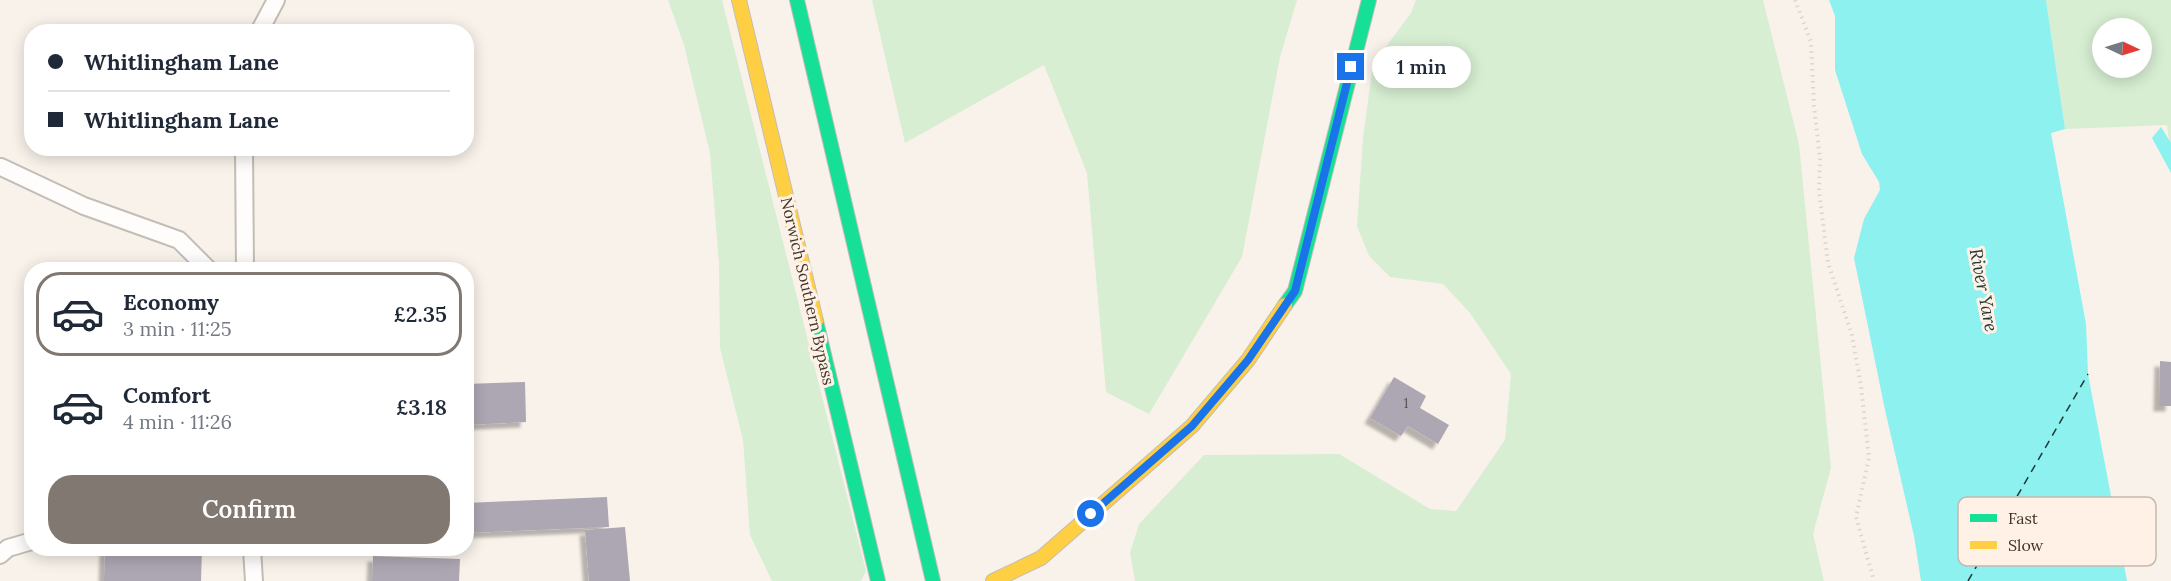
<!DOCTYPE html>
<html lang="en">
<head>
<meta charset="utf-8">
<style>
  :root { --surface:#fff; --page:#f2f2f3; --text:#1f2937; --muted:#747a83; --line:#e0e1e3; --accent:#807871 }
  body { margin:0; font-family:Lora,serif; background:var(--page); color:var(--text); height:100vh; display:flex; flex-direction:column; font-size:22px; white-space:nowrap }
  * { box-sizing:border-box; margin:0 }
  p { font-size:20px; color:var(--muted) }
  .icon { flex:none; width:33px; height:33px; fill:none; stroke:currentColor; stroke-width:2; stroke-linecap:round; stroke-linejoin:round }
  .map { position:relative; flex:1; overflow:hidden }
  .side { position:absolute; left:24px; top:262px; width:450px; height:294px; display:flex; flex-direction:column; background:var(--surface); border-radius:24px; box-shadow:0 3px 15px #0003 }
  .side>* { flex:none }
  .guide { position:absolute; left:24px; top:24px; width:450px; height:132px; border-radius:24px; box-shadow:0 3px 15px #0003; display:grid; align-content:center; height:132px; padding:0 24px; background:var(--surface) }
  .needle { width:39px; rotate:94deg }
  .fabs { position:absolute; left:2092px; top:18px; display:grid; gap:12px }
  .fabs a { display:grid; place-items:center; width:60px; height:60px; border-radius:50%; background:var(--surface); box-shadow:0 3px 15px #0003; font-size:30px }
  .end { position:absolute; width:27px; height:27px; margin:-14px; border:8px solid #1a73e8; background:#fff; box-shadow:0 0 0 3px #fff }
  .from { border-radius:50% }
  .bubble { position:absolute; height:42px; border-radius:21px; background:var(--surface); box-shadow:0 3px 15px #0003; font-size:20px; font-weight:600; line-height:42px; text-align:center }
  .guide b { display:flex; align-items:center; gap:21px; height:57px; font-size:22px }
  .guide b+b { border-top:2px solid var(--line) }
  .guide i { width:15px; height:15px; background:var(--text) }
  ul { padding:10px 0 0; list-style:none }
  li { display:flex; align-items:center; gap:18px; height:84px; margin:0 12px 9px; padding:0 12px; border:3px solid transparent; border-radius:24px }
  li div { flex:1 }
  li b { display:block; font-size:22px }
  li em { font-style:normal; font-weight:600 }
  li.active { border-color:var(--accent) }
  li>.icon { width:54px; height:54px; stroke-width:1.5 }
  .primary-button { display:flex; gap:12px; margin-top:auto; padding:12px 24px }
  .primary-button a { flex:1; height:69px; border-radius:24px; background:var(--accent); color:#fff; font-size:24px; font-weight:600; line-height:69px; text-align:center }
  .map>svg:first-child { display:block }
  .green { fill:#d7eed2; fill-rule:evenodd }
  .water { fill:#8cf1ef }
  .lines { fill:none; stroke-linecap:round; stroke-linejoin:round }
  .ferry { stroke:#1f3838; stroke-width:1.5; stroke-dasharray:8 6; stroke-linecap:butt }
  .building { fill:#ada7b3; filter:url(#shadow) }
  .lane-casing { stroke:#c4bdb6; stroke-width:20 }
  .fast-casing { stroke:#c4bdb6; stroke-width:16 }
  .slow-casing { stroke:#c4bdb6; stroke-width:16 }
  .path { stroke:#d8d6d4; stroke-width:4; stroke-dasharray:1.5 4.5; stroke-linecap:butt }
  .lane { stroke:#fefdfc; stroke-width:16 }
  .fast { stroke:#16e098; stroke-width:14 }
  .slow { stroke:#ffcf43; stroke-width:14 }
  .route { stroke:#1a73e8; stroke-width:8 }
  .labels { text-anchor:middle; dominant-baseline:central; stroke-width:6; stroke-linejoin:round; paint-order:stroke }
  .number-label { font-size:14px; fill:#5a5250 }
  .street-label { font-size:16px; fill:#3f362f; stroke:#fff1e5 }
  .water-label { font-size:18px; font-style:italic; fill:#1f3838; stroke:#fff1e5 }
  .key { fill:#fff1e5; stroke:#c5b9ae; stroke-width:1.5 }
  .key-label { font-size:16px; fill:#3f362f }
</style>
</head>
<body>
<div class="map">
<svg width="2171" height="581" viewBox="0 0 2171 581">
  <defs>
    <filter id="shadow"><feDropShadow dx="-5.5" dy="5.5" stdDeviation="1.5" flood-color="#0004"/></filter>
  </defs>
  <rect width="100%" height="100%" fill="#f9f2eb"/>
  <g class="green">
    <path d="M 668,0 L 722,0 L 866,571 L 861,581 L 772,581 L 750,535 L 743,440 L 720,348 L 719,264 L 710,153 L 684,45 Z"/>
    <path d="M 872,0 L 1297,0 L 1280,57 L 1242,257 L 1149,414 L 1106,392 L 1087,173 L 1044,65 L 905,143 Z"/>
    <path d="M 1416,0 L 1763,0 L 1799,144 L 1831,468 L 1813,534 L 1824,581 L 1135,581 L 1130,553 L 1139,524 L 1204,455 L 1339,454 L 1430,509 L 1456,511 L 1505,440 L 1511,374 L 1470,313 L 1443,284 L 1390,277 L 1369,256 L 1357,226 L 1363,138 L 1373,64 L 1411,13 Z"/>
    <path d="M 2046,0 L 2171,0 L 2171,154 L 2167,125 L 2065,129 ZM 2103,28 L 2142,28 L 2142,68 L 2103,68 Z"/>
  </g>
  <g class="water">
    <path d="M 1829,0 L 2046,0 L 2065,129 L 2051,133 L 2086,324 L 2088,374 L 2127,581 L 1921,581 L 1914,536 L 1885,410 L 1854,258 L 1864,219 L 1880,190 L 1879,182 L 1862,154 L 1835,70 L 1835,16 Z"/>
    <path d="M 2161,127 L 2171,143 L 2171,173 L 2152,138 Z"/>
  </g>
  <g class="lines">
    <path class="ferry" d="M 1968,581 L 2088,374"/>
  </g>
  <g class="building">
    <path d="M 2160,361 L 2171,362 L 2171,406 L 2159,406 Z"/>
    <path d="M 1394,377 L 1426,396 L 1420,408 L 1449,425 L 1438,444 L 1408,426 L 1401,436 L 1370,418 Z"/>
    <path d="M 525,382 L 526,422 L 466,425 L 466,384 Z"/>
    <path d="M 607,497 L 609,527 L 466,533 L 466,503 Z"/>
    <path d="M 625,527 L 630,581 L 589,581 L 585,530 Z"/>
    <path d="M 105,549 L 202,549 L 201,581 L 104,581 Z"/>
    <path d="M 373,556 L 460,559 L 459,581 L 372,581 Z"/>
  </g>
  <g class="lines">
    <g class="lane-casing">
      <g id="lane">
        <path d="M 259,32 L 276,0"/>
        <path d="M 244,148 L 245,270"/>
        <path d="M 1,167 L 84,206 L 179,240 L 209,270"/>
        <path d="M 252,549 L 254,581"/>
        <path d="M 0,555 L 8,548 L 32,541"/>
      </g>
    </g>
    <g class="fast-casing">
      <g id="fast">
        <path d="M 797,0 L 933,581"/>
        <path d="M 1285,305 L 1295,291 L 1369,0"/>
        <path d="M 816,321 L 878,581"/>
      </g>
    </g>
    <g class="slow-casing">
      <g id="slow">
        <path d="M 739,0 L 816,321"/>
        <path d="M 993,581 L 1041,558 L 1192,426 L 1248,360 L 1285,305"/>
      </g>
    </g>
    <path class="path" d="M 1795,0 L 1811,42 L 1814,106 L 1820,159 L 1819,191 L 1828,263 L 1852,335 L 1861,386 L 1869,458 L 1856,517 L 1874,581"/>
    <use href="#lane" class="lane"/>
    <use href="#fast" class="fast"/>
    <use href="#slow" class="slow"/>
  </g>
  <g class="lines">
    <path class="route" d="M 1091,514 L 1192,426 L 1248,360 L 1295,291 L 1351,67"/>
  </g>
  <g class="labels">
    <g class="number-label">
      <text x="1406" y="403">1</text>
    </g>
    <g class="street-label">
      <text transform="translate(808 291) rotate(77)">Norwich Southern Bypass</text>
    </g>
    <g class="water-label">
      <text transform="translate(1984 290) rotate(79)">River Yare</text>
    </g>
  </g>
  <rect x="1958" y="497" width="198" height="69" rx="9" class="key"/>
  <rect x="1970" y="514" width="27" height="8" fill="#16e098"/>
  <rect x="1970" y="541" width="27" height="8" fill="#ffcf43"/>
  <g class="key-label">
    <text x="2008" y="524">Fast</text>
    <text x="2008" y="551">Slow</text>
  </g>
</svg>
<div class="fabs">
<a><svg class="needle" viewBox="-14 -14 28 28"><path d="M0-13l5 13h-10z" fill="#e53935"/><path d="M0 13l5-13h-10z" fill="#747a83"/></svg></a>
</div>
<i class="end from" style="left:1091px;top:514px"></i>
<i class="end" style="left:1351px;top:67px"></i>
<div class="bubble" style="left:1372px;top:46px;width:99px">1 min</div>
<div class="guide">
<b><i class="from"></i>Whitlingham Lane</b>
<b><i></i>Whitlingham Lane</b>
</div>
<section class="side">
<ul>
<li class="active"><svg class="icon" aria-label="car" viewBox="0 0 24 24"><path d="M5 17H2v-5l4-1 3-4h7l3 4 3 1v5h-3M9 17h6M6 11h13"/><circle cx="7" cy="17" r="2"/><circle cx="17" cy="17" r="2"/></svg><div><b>Economy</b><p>3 min · 11:25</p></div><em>£2.35</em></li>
<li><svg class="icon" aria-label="car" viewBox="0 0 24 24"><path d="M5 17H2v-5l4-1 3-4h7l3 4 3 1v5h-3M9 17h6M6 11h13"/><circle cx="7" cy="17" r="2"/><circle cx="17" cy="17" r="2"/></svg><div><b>Comfort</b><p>4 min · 11:26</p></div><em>£3.18</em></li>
</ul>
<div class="primary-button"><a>Confirm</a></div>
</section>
</div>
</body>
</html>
